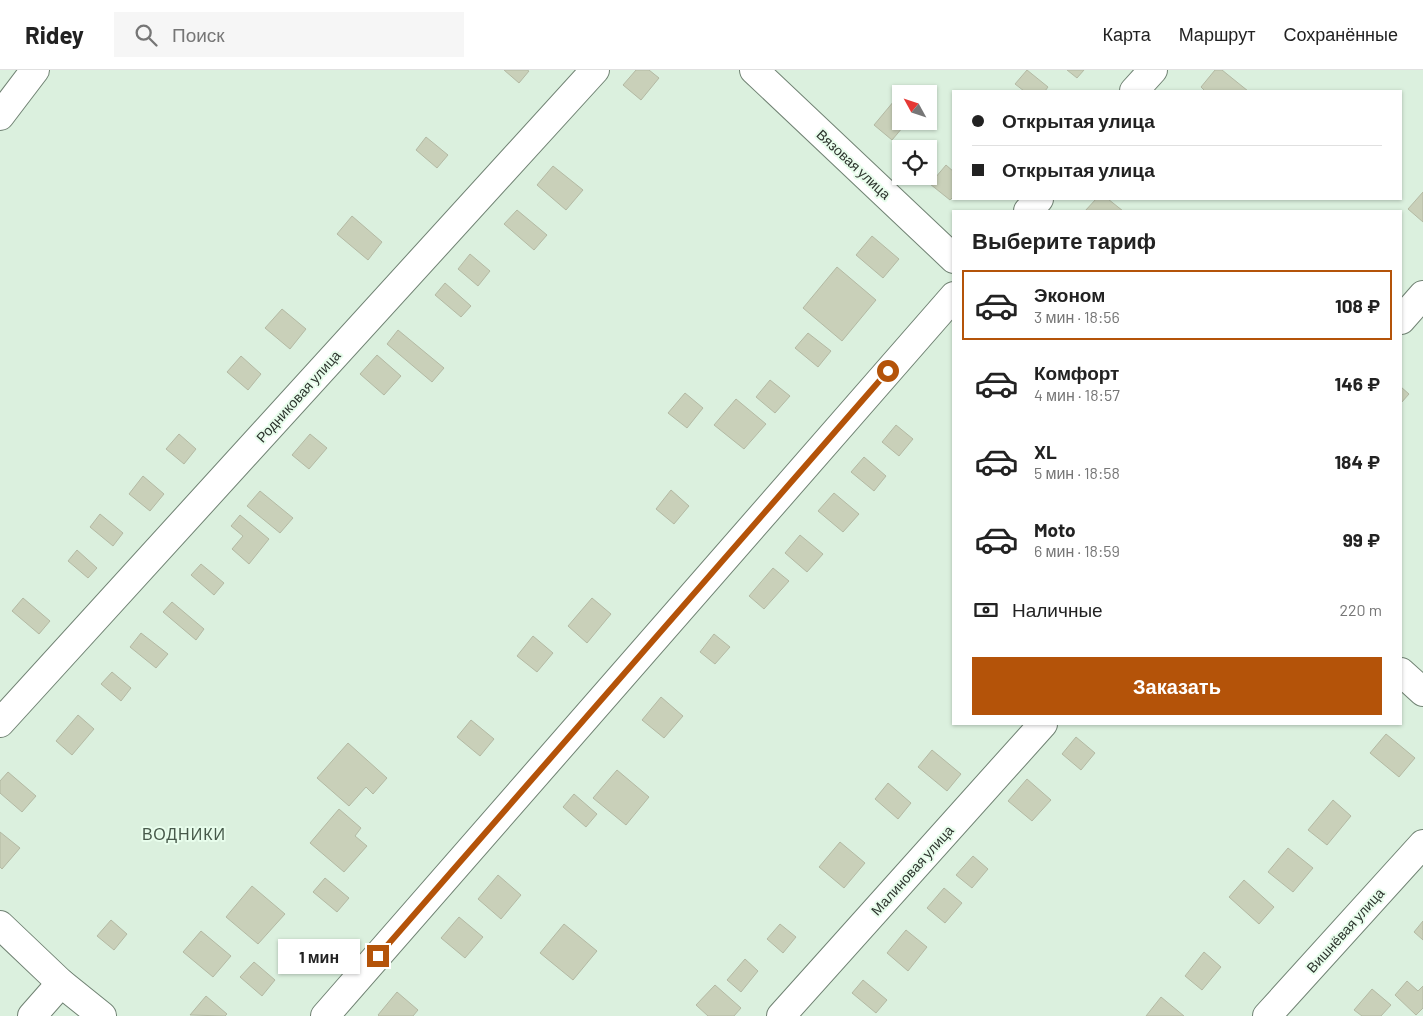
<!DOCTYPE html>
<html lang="ru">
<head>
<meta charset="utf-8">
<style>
  :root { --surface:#fff; --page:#f6f6f6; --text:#222; --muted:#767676; --line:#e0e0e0; --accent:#b45309 }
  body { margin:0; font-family:Barlow,sans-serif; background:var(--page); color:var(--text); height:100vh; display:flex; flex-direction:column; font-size:19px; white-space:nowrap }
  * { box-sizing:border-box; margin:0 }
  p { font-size:16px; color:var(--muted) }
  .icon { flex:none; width:28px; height:28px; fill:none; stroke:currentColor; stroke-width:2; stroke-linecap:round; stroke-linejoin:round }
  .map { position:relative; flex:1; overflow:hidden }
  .side { position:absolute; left:952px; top:140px; width:450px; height:515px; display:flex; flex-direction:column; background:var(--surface); border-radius:0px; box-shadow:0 1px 4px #0004 }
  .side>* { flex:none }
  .top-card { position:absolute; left:952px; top:20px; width:450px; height:110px; border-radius:0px; box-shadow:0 1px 4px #0004; display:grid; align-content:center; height:110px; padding:0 20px; background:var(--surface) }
  .needle { width:32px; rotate:310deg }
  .fabs { position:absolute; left:892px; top:15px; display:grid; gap:10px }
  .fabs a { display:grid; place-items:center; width:45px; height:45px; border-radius:0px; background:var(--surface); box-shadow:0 1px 4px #0004; font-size:25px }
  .end { position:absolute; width:22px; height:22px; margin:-11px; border:6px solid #b45309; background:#fff; box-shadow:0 0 0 2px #fff }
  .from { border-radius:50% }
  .bubble { position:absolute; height:35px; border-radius:0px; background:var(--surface); box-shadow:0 1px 4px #0004; font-size:16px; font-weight:700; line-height:35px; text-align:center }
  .top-card b { display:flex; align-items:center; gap:18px; height:48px; font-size:19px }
  .top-card b+b { border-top:1px solid var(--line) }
  .top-card i { width:12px; height:12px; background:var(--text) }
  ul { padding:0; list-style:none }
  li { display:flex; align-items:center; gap:15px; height:70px; margin:0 10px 8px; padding:0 10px; border:2px solid transparent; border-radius:0px }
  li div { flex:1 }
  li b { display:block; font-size:19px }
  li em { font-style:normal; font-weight:700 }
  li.selected { border-color:var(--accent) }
  li>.icon { width:45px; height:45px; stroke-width:1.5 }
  h2 { padding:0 20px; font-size:22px; line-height:60px }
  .pay { display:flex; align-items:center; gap:12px; height:55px; padding:0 20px; font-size:19px }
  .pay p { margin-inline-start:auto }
  .action { display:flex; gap:10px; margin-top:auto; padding:10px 20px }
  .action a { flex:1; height:58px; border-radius:0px; background:var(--accent); color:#fff; font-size:20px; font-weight:700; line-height:58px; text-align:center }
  header { display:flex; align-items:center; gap:30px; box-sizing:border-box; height:70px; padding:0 25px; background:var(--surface); border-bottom:1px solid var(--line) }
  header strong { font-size:24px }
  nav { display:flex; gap:28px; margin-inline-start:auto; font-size:18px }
  .search { width:350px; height:45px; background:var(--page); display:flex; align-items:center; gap:12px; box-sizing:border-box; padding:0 18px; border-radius:0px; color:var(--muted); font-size:19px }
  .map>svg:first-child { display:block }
  .building { fill:#c9d0b9; stroke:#b3b9a3 }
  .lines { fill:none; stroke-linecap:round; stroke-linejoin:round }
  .street-casing { stroke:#708273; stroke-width:30 }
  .street { stroke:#fff; stroke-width:28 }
  .route { stroke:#b45309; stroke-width:6 }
  .labels { text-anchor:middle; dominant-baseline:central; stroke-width:4; stroke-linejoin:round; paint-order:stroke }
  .street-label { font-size:14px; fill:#2c342d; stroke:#e8fdec }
  .quarter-label { font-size:16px; letter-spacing:1px; fill:#47594a; stroke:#e8fdec }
</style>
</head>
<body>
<header>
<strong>Ridey</strong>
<div class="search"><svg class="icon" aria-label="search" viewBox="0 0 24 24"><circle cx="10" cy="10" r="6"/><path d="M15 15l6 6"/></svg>Поиск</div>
<nav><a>Карта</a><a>Маршрут</a><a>Сохранённые</a></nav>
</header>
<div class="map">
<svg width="1423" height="946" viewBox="0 0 1423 946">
  <rect width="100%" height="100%" fill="#dbf0de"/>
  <g class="building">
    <path d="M 504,0 L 527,0 L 529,1 L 519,13 Z"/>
    <path d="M 636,0 L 649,0 L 659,8 L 641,30 L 623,15 Z"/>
    <path d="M 1027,0 L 1048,17 L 1045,21 L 1024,21 L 1015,14 Z"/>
    <path d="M 1067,0 L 1084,0 L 1077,8 Z"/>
    <path d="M 1215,0 L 1222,0 L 1248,21 L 1205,21 L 1201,17 Z"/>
    <path d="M 899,25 L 901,26 L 901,51 L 908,51 L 892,70 L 874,55 Z"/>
    <path d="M 426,67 L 448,85 L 437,98 L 416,80 Z"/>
    <path d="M 946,95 L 954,102 L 954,126 L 950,130 L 930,114 Z"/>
    <path d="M 553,96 L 583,120 L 566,140 L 537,115 Z"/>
    <path d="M 1423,122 L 1423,152 L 1408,139 Z"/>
    <path d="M 1096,129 L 1108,129 L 1123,141 L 1085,141 Z"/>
    <path d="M 517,140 L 547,165 L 534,180 L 504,154 Z"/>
    <path d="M 352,146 L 382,172 L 368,190 L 337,164 Z"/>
    <path d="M 872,166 L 899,189 L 883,208 L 856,185 Z"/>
    <path d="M 470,184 L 490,201 L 478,216 L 458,199 Z"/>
    <path d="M 837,197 L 876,230 L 842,271 L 803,238 Z"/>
    <path d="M 445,213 L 471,236 L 461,247 L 435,225 Z"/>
    <path d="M 282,239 L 306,259 L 290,279 L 265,258 Z"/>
    <path d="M 398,260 L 444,298 L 432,312 L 387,274 Z"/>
    <path d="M 808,263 L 831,281 L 818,297 L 795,278 Z"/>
    <path d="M 377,285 L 401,306 L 384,325 L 360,304 Z"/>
    <path d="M 241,286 L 261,304 L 248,320 L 227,302 Z"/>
    <path d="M 770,310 L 790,326 L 775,343 L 756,327 Z"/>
    <path d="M 1401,317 L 1409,324 L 1401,333 Z"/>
    <path d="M 685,323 L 703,338 L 687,358 L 668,343 Z"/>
    <path d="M 736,329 L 766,354 L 744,379 L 714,355 Z"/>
    <path d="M 896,355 L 913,369 L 899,386 L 882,372 Z"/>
    <path d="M 179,364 L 196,379 L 184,394 L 166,379 Z"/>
    <path d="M 310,364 L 327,378 L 309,399 L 292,385 Z"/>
    <path d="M 864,387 L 886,406 L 874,421 L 851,402 Z"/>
    <path d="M 143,406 L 164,424 L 150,441 L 129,424 Z"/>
    <path d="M 671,420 L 689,436 L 674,454 L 656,439 Z"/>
    <path d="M 260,421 L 293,448 L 280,463 L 247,436 Z"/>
    <path d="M 834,423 L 859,444 L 843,462 L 818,441 Z"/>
    <path d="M 100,444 L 123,463 L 113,476 L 90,457 Z"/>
    <path d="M 240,445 L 269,469 L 249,494 L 232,479 L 243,466 L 231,456 Z"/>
    <path d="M 800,465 L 823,484 L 807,502 L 785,483 Z"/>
    <path d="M 77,480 L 97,498 L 88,508 L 68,491 Z"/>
    <path d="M 201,494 L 224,513 L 214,525 L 191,505 Z"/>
    <path d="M 773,498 L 789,511 L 764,539 L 749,526 Z"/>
    <path d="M 23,528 L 50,551 L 39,564 L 12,541 Z"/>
    <path d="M 592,528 L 611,544 L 587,573 L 568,556 Z"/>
    <path d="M 172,532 L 204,559 L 196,570 L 163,542 Z"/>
    <path d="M 141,563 L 168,584 L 156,598 L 130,577 Z"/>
    <path d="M 714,564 L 730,577 L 715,594 L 700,582 Z"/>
    <path d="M 533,566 L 553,583 L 537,602 L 517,586 Z"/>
    <path d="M 112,602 L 131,618 L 121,631 L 101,614 Z"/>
    <path d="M 661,627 L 683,646 L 664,668 L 642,650 Z"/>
    <path d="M 78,645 L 94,659 L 72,685 L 56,671 Z"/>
    <path d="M 471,650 L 494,669 L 480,686 L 457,667 Z"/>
    <path d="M 1386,664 L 1415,688 L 1399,707 L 1370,683 Z"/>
    <path d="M 1076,667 L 1095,683 L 1081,700 L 1062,684 Z"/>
    <path d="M 348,673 L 387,708 L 373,724 L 366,717 L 349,736 L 317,708 Z"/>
    <path d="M 932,680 L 961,704 L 947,721 L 918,697 Z"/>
    <path d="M 617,700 L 649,727 L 626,755 L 593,728 Z"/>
    <path d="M 8,702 L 36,726 L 22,742 L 0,723 L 0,711 Z"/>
    <path d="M 1027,709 L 1051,730 L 1032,751 L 1008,731 Z"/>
    <path d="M 888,713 L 911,733 L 898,749 L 875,729 Z"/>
    <path d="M 574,724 L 597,744 L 586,757 L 563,737 Z"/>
    <path d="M 1333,730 L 1351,746 L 1327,775 L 1308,760 Z"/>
    <path d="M 339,739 L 361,758 L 355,766 L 367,776 L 344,802 L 310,773 Z"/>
    <path d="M 0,762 L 20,778 L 2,799 L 0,797 Z"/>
    <path d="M 840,772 L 865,793 L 844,818 L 819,797 Z"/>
    <path d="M 1288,778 L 1313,798 L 1293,822 L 1268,802 Z"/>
    <path d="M 973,786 L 988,799 L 972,818 L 956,805 Z"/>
    <path d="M 498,805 L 521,825 L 501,849 L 478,829 Z"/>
    <path d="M 325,808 L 349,828 L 337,842 L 313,822 Z"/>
    <path d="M 1244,810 L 1274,837 L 1259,854 L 1229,827 Z"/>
    <path d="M 252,816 L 285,844 L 258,874 L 226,847 Z"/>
    <path d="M 944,818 L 962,833 L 945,853 L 927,838 Z"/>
    <path d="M 459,847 L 483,867 L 465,888 L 441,868 Z"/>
    <path d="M 111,850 L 127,864 L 114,880 L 97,866 Z"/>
    <path d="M 1423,851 L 1423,870 L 1414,862 Z"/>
    <path d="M 564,854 L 597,881 L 573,910 L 540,883 Z"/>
    <path d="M 780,854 L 796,867 L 783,883 L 767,869 Z"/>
    <path d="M 906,860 L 927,877 L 908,901 L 887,883 Z"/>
    <path d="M 201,861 L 231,886 L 213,907 L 183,882 Z"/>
    <path d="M 1204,882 L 1221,897 L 1202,920 L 1185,906 Z"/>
    <path d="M 745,889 L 758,901 L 741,922 L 727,910 Z"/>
    <path d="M 254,892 L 275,910 L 262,926 L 240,907 Z"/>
    <path d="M 863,910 L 887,930 L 876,943 L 852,923 Z"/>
    <path d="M 1407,911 L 1418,921 L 1423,916 L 1423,938 L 1416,945 L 1395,925 Z"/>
    <path d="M 715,915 L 741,938 L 734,946 L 708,946 L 696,935 Z"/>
    <path d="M 1372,919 L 1391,935 L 1381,946 L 1362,946 L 1354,940 Z"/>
    <path d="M 397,922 L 418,940 L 413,946 L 379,946 L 378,945 Z"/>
    <path d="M 206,926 L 227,944 L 225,946 L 190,945 Z"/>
    <path d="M 1161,927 L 1184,946 L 1146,946 Z"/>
  </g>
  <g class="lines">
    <g class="street-casing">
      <g id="street">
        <path d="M 754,0 L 954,189"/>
        <path d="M 1134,21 L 1153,0"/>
        <path d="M 0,46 L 35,0"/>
        <path d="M 1028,141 L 1039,129"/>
        <path d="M 1401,250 L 1423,225"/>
        <path d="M 1401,602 L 1423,622"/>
        <path d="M 0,653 L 595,0"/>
        <path d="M 0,855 L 61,913 L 102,946"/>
        <path d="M 32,946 L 61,913"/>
        <path d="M 325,946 L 954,226"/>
        <path d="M 781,946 L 1043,654"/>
        <path d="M 1267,946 L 1423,774"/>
      </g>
    </g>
    <use href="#street" class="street"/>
  </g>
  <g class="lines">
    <path class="route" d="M 378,886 L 888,301"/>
  </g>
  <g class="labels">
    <g class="street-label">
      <text transform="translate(854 94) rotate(43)">Вязовая улица</text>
      <text transform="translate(298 326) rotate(-48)">Родниковая улица</text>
      <text transform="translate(912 800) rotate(-48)">Малиновая улица</text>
      <text transform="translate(1345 860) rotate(-48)">Вишнёвая улица</text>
    </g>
    <g class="quarter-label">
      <text x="184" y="763">ВОДНИКИ</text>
    </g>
  </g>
</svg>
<div class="fabs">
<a><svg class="needle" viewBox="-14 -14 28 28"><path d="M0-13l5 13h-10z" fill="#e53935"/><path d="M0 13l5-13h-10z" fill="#767676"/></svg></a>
<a><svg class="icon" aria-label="locate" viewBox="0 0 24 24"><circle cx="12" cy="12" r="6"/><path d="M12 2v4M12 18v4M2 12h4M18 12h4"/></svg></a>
</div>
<i class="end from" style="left:888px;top:301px"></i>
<i class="end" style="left:378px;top:886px"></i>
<div class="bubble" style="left:278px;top:869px;width:82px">1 мин</div>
<div class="top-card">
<b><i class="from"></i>Открытая улица</b>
<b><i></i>Открытая улица</b>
</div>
<section class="side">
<h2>Выберите тариф</h2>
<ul>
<li class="selected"><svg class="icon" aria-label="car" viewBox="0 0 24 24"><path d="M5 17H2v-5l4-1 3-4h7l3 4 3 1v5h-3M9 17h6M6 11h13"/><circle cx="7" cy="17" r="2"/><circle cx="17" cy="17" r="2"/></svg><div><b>Эконом</b><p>3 мин · 18:56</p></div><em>108 ₽</em></li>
<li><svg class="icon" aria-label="car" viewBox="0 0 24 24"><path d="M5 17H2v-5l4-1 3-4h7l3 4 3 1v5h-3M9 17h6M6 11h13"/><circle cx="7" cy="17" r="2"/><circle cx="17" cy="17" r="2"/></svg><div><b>Комфорт</b><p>4 мин · 18:57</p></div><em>146 ₽</em></li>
<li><svg class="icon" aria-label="car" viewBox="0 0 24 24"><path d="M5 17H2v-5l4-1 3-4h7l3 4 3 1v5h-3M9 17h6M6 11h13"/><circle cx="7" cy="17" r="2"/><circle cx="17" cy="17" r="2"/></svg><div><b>XL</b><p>5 мин · 18:58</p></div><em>184 ₽</em></li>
<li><svg class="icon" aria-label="car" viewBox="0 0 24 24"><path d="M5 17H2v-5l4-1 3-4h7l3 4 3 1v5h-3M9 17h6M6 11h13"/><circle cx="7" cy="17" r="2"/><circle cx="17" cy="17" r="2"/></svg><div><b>Moto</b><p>6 мин · 18:59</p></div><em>99 ₽</em></li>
</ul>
<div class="pay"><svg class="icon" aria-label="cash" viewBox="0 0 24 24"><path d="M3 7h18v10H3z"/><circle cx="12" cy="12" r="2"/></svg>Наличные<p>220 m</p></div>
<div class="action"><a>Заказать</a></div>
</section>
</div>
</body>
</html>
